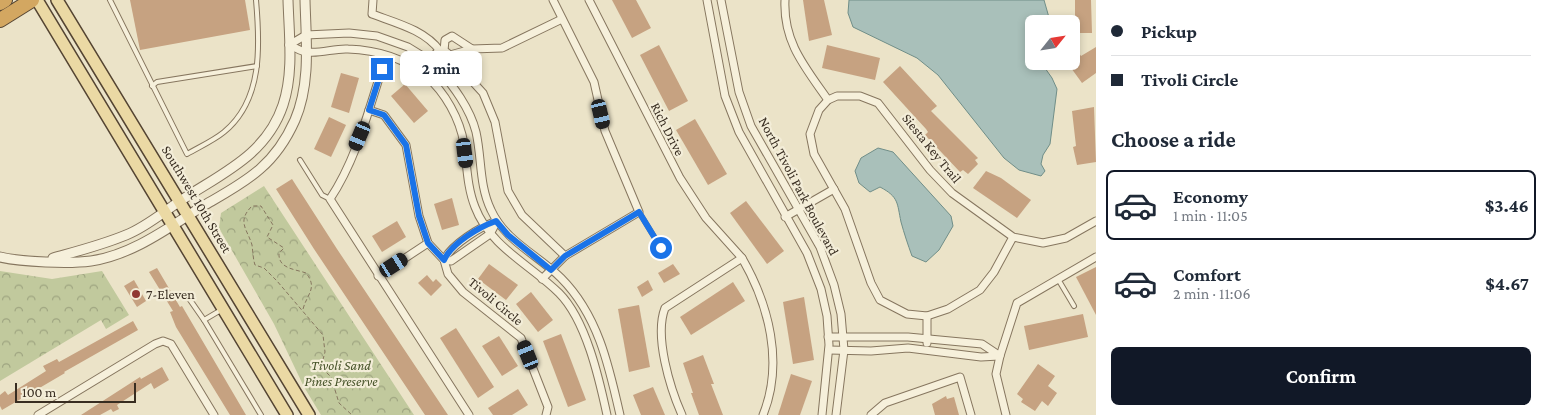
<!DOCTYPE html>
<html lang="en">
<head>
<meta charset="utf-8">
<style>
  :root { --surface:#fff; --page:#f2f2f3; --text:#1f2937; --muted:#747a83; --line:#e0e1e3; --accent:#111827 }
  body { margin:0; font-family:"Crimson Pro",serif; background:var(--page); color:var(--text); height:100vh; display:flex; flex-direction:column; font-size:19px; white-space:nowrap }
  * { box-sizing:border-box; margin:0 }
  p { font-size:16px; color:var(--muted) }
  .icon { flex:none; width:28px; height:28px; fill:none; stroke:currentColor; stroke-width:2; stroke-linecap:round; stroke-linejoin:round }
  .map { position:relative; flex:1; overflow:hidden }
  .panel { display:flex; flex-direction:column; background:var(--surface); width:450px }
  .panel>* { flex:none }
  .hud { display:grid; align-content:center; height:110px; padding:0 15px; background:var(--surface) }
  .needle { width:32px; rotate:60deg }
  .tools { position:absolute; left:1025px; top:15px; display:grid; gap:10px }
  .tools a { display:grid; place-items:center; width:55px; height:55px; border-radius:8px; background:var(--surface); box-shadow:0 2px 8px #0003; font-size:25px }
  .scale { position:absolute; left:15px; bottom:12px; width:121px; box-sizing:border-box; padding-left:5px; border:2px solid #382d21; border-top:0; font-size:14px; line-height:18px; white-space:nowrap; color:#382d21; -webkit-text-stroke:4px #f3edd8; paint-order:stroke }
  .end { position:absolute; width:22px; height:22px; margin:-11px; border:6px solid #1a73e8; background:#fff; box-shadow:0 0 0 2px #fff }
  .from { border-radius:50% }
  .bubble { position:absolute; height:35px; border-radius:8px; background:var(--surface); box-shadow:0 2px 8px #0003; font-size:16px; font-weight:700; line-height:35px; text-align:center }
  .car { position:absolute; width:15px; height:30px; margin:-15px -8px; border-radius:6px; box-shadow:0 0 4px 1px #0007; background:linear-gradient(#222 24%,#8ab4d8 0 40%,#222 0 76%,#8ab4d8 0 86%,#222 0) }
  .hud b { display:flex; align-items:center; gap:18px; height:48px; font-size:19px }
  .hud b+b { border-top:1px solid var(--line) }
  .hud i { width:12px; height:12px; background:var(--text) }
  ul { padding:0; list-style:none }
  li { display:flex; align-items:center; gap:15px; height:70px; margin:0 10px 8px; padding:0 5px; border:2px solid transparent; border-radius:8px }
  li div { flex:1 }
  li b { display:block; font-size:19px }
  li em { font-style:normal; font-weight:700 }
  li.current { border-color:var(--accent) }
  li>.icon { width:45px; height:45px; stroke-width:1.5 }
  h2 { padding:0 15px; font-size:22px; line-height:60px }
  .primary-button { display:flex; gap:10px; margin-top:auto; padding:10px 15px }
  .primary-button a { flex:1; height:58px; border-radius:8px; background:var(--accent); color:#fff; font-size:20px; font-weight:700; line-height:58px; text-align:center }
  main { display:flex; flex:1; min-height:0 }
  .map>svg:first-child { display:block }
  .park { fill:url(#park-crowns) }
  .water { fill:#a9c0ba; stroke:#708e88 }
  .building { fill:#c6a281 }
  .lines { fill:none; stroke-linecap:round; stroke-linejoin:round }
  .service-casing { stroke:#86765f; stroke-width:6 }
  .minor-casing { stroke:#86765f; stroke-width:9 }
  .tertiary-casing { stroke:#86765f; stroke-width:11 }
  .primary-casing { stroke:#544432; stroke-width:14 }
  .motorway-casing { stroke:#544432; stroke-width:16 }
  .path { stroke:#86765f; stroke-width:1; stroke-dasharray:4 2.5; stroke-linecap:butt }
  .service { stroke:#f6f0db; stroke-width:4 }
  .minor { stroke:#f6f0db; stroke-width:7 }
  .tertiary { stroke:#f6f0db; stroke-width:9 }
  .primary { stroke:#ebd9a4; stroke-width:11 }
  .motorway { stroke:#d3a761; stroke-width:14 }
  .route { stroke:#1a73e8; stroke-width:6 }
  .poi-dot { fill:#903833; stroke:#f3edd8; stroke-width:2 }
  .labels { text-anchor:middle; dominant-baseline:central; stroke-width:4.5; stroke-linejoin:round; paint-order:stroke }
  .street-label { font-size:14px; fill:#382d21; stroke:#f3edd8 }
  .poi-label { font-size:14px; fill:#382d21; stroke:#f3edd8; text-anchor:start }
  .park-label { font-size:14px; font-style:italic; fill:#465329; stroke:#f3edd8 }
</style>
</head>
<body>
<main>
<div class="map">
<svg width="1096" height="415" viewBox="0 0 1096 415">
  <defs>
    <pattern id="park-crowns" width="20" height="18" patternUnits="userSpaceOnUse" patternTransform="scale(1.25)"><rect width="20" height="18" fill="#c1c99d"/><path d="M2 6a3 3 0 1 1 6 0M12 15a3 3 0 1 1 6 0" fill="none" stroke="#9ea480"/></pattern>
  </defs>
  <rect width="100%" height="100%" fill="#ebe3c8"/>
  <g class="park">
    <path d="M 264,186 L 414,415 L 321,415 L 304,387 L 274,324 L 219,228 L 221,213 Z"/>
    <path d="M 0,271 L 52,279 L 102,271 L 129,315 L 106,329 L 101,320 L 0,381 Z"/>
  </g>
  <g class="water">
    <path d="M 849,0 L 1044,0 L 1050,21 L 1048,24 L 1034,24 L 1034,44 L 1030,49 L 1034,53 L 1034,61 L 1040,61 L 1052,78 L 1057,89 L 1050,144 L 1043,155 L 1041,164 L 1045,171 L 1041,176 L 1019,170 L 1004,158 L 938,75 L 917,58 L 853,27 L 848,13 Z"/>
    <path d="M 878,148 L 893,152 L 951,216 L 953,226 L 939,250 L 926,262 L 912,256 C 908,245 904,233 901,222 C 897,203 899,197 880,187 L 870,192 L 859,183 L 855,171 L 861,158 Z"/>
  </g>
  <g class="building">
    <path d="M 130,0 L 245,0 L 250,30 L 140,50 Z"/>
    <path d="M 612,0 L 636,0 L 651,28 L 632,38 Z"/>
    <path d="M 803,0 L 824,0 L 832,35 L 809,41 Z"/>
    <path d="M 1075,0 L 1091,0 L 1092,33 L 1075,33 Z"/>
    <path d="M 1071,42 L 1081,56 L 1096,47 L 1096,73 L 1082,83 L 1066,61 L 1071,61 Z"/>
    <path d="M 659,45 L 688,101 L 669,111 L 640,55 Z"/>
    <path d="M 827,45 L 880,58 L 875,80 L 822,68 Z"/>
    <path d="M 900,66 L 937,106 L 931,111 L 978,158 L 975,160 L 978,164 L 968,174 L 963,170 L 960,172 L 925,135 L 928,132 L 926,129 L 883,82 Z"/>
    <path d="M 341,73 L 359,78 L 349,113 L 331,107 Z"/>
    <path d="M 405,84 L 428,111 L 414,123 L 391,96 Z"/>
    <path d="M 1094,107 L 1096,162 L 1077,165 L 1073,147 L 1076,146 L 1072,111 Z"/>
    <path d="M 329,117 L 346,125 L 331,157 L 314,149 Z"/>
    <path d="M 695,119 L 727,174 L 708,185 L 676,130 Z"/>
    <path d="M 986,171 L 1001,178 L 1031,200 L 1017,218 L 973,188 Z"/>
    <path d="M 292,179 L 337,249 L 448,415 L 425,415 L 314,249 L 276,189 Z"/>
    <path d="M 452,198 L 459,225 L 442,230 L 434,204 Z"/>
    <path d="M 746,201 L 784,251 L 767,264 L 730,213 Z"/>
    <path d="M 397,221 L 406,237 L 382,252 L 372,236 Z"/>
    <path d="M 489,264 L 518,285 L 506,300 L 478,279 Z"/>
    <path d="M 673,264 L 680,274 L 664,283 L 658,273 Z"/>
    <path d="M 1096,267 L 1096,315 L 1076,277 Z"/>
    <path d="M 157,268 L 180,307 L 182,306 L 246,415 L 230,415 L 176,327 L 170,312 L 173,311 L 149,272 Z"/>
    <path d="M 427,275 L 433,282 L 436,279 L 442,285 L 431,296 L 418,283 Z"/>
    <path d="M 134,280 L 146,301 L 137,307 L 124,286 Z"/>
    <path d="M 648,280 L 653,290 L 642,297 L 637,287 Z"/>
    <path d="M 733,282 L 745,301 L 691,335 L 680,317 Z"/>
    <path d="M 531,292 L 553,320 L 538,332 L 516,304 Z"/>
    <path d="M 804,297 L 814,360 L 793,364 L 783,302 Z"/>
    <path d="M 639,305 L 650,367 L 629,372 L 618,309 Z"/>
    <path d="M 1083,314 L 1088,337 L 1029,350 L 1024,326 Z"/>
    <path d="M 133,321 L 138,330 L 64,372 L 65,373 L 2,410 L 0,406 L 0,395 L 5,391 L 8,395 L 46,371 L 43,366 L 57,359 L 59,362 Z"/>
    <path d="M 456,328 L 494,387 L 478,398 L 440,338 Z"/>
    <path d="M 561,334 L 586,400 L 568,407 L 543,341 Z"/>
    <path d="M 499,336 L 518,366 L 502,376 L 482,346 Z"/>
    <path d="M 703,355 L 714,384 L 711,384 L 723,415 L 699,415 L 691,393 L 693,393 L 683,363 Z"/>
    <path d="M 1038,364 L 1055,376 L 1048,386 L 1057,393 L 1048,406 L 1042,401 L 1035,411 L 1021,402 L 1023,399 L 1017,394 Z"/>
    <path d="M 162,367 L 169,380 L 154,389 L 151,383 L 117,405 L 119,409 L 113,412 L 111,409 L 100,415 L 81,415 L 140,377 L 141,379 Z"/>
    <path d="M 791,374 L 812,381 L 800,415 L 778,415 Z"/>
    <path d="M 653,387 L 665,415 L 641,415 L 633,395 Z"/>
    <path d="M 518,389 L 528,405 L 512,415 L 493,415 L 488,408 Z"/>
    <path d="M 946,396 L 947,399 L 954,397 L 959,415 L 935,415 L 932,404 Z"/>
  </g>
  <g class="lines">
    <g class="service-casing">
      <g id="service">
        <path d="M 110,0 L 187,154 C 199,147 213,141 224,132 C 263,100 260,45 256,0"/>
        <path d="M 152,86 L 157,82 L 257,66"/>
        <path d="M 300,160 L 322,195 L 330,199"/>
        <path d="M 639,212 L 661,248"/>
        <path d="M 1058,279 L 1074,306"/>
        <path d="M 188,297 L 204,320"/>
        <path d="M 221,310 L 204,320 L 261,415"/>
      </g>
    </g>
    <g class="minor-casing">
      <g id="minor">
        <path d="M 373,0 L 372,14 C 396,23 425,30 440,51"/>
        <path d="M 589,0 L 680,178 L 706,218 L 742,258"/>
        <path d="M 707,0 L 725,96 L 739,132 L 807,253 L 821,289 L 827,316 L 829,345 L 822,415"/>
        <path d="M 721,0 L 739,92 L 751,126 L 820,247 L 834,285 L 841,314 L 844,350 L 836,415"/>
        <path d="M 785,0 C 783,42 805,67 828,100"/>
        <path d="M 289,45 C 295,47 301,52 307,52 C 320,54 335,48 348,49 C 376,50 404,58 426,76 C 445,92 460,119 464,144 C 467,165 467,187 475,207 C 490,247 531,265 559,293 C 586,320 599,378 607,415"/>
        <path d="M 289,45 L 306,35 L 349,33 L 377,36 L 408,47 L 434,63"/>
        <circle cx="442" cy="60" r="9"/>
        <path d="M 444,51 L 445,40 L 452,36 L 472,49"/>
        <path d="M 450,55 L 472,49 L 502,48 L 562,19"/>
        <path d="M 451,58 L 483,93 L 495,122 L 508,191 L 522,215 L 565,256 L 639,212 L 605,131 L 594,82 L 553,0"/>
        <path d="M 438,68 C 453,86 470,108 476,132 C 482,159 479,185 491,210 C 505,241 538,255 561,278 C 598,315 609,366 620,415"/>
        <path d="M 382,69 C 368,112 356,160 330,199 L 469,415"/>
        <path d="M 369,110 L 384,115 L 406,145 L 419,216 L 428,243 L 444,260 L 448,274 L 463,292 L 521,338 L 548,407 L 546,415"/>
        <path d="M 785,217 L 834,189"/>
        <path d="M 497,221 L 490,234 L 451,261 L 444,260 C 451,245 481,226 497,221 Z"/>
        <path d="M 1013,237 L 994,272 L 980,290 L 948,309 L 927,316 L 907,314 L 880,300 L 871,283 L 845,209 L 814,154 L 810,134 L 819,110 L 828,100 L 837,96 L 860,96 L 878,103 L 930,170 L 952,193 L 1013,237 L 1043,243 L 1066,238 L 1096,221"/>
        <path d="M 378,276 L 428,243"/>
        <path d="M 542,279 L 565,256"/>
        <path d="M 927,316 L 927,343"/>
        <path d="M 828,337 L 908,337 L 982,344 L 1000,356"/>
        <path d="M 829,350 L 871,351 L 908,348 L 981,357 L 999,356"/>
        <path d="M 38,415 L 155,344 L 163,341 L 171,344 L 214,415"/>
        <path d="M 682,415 C 670,388 654,336 665,308 L 742,258 C 769,305 784,363 763,415"/>
        <path d="M 871,415 L 885,403 L 960,377 L 971,415"/>
        <path d="M 1006,415 L 996,374 L 1000,356 L 1017,303 L 1096,257"/>
      </g>
    </g>
    <g class="tertiary-casing">
      <g id="tertiary">
        <path d="M 0,257 C 22,262 69,264 91,261 C 132,255 168,228 203,206 C 222,195 243,184 260,169 C 275,156 287,138 295,120 C 311,83 306,40 305,0"/>
        <path d="M 53,258 C 78,251 102,245 126,235 C 146,227 162,213 180,201 C 220,174 266,156 283,105 C 294,72 289,35 288,0"/>
      </g>
    </g>
    <g class="primary-casing">
      <g id="primary">
        <path d="M 37,0 L 287,415"/>
        <path d="M 57,0 L 309,415"/>
      </g>
    </g>
    <g class="motorway-casing">
      <g id="motorway">
        <path d="M 0,3 L 5,0"/>
        <path d="M 0,20 L 32,0"/>
      </g>
    </g>
    <path class="path" d="M 303,309 C 307,294 318,288 306,273 C 295,269 278,269 279,253 L 284,248 L 267,237 L 273,225 L 261,206 L 252,206 C 236,222 248,230 252,245 C 253,252 253,259 255,265 L 264,268 L 277,281 L 323,335 L 325,352 L 321,367 L 331,377 L 339,403 L 352,415"/>
    <use href="#service" class="service"/>
    <use href="#minor" class="minor"/>
    <use href="#tertiary" class="tertiary"/>
    <use href="#primary" class="primary"/>
    <use href="#motorway" class="motorway"/>
  </g>
  <g class="lines">
    <path class="route" d="M 382,69 L 369,110 L 384,115 L 406,145 L 419,216 L 428,243 L 444,260 C 452,243 479,227 496,221 L 508,235 L 551,270 L 565,256 L 639,212 L 661,248"/>
  </g>
  <circle class="poi-dot" cx="136" cy="294" r="5"/>
  <g class="labels">
    <g class="street-label">
      <text transform="translate(668 129) rotate(63)">Rich Drive</text>
      <text transform="translate(932 148) rotate(51)">Siesta Key Trail</text>
      <text transform="translate(799 186) rotate(62)">North Tivoli Park Boulevard</text>
      <text transform="translate(197 199) rotate(59)">Southwest 10th Street</text>
      <text transform="translate(496 301) rotate(40)">Tivoli Circle</text>
    </g>
    <g class="poi-label">
      <text x="146" y="294">7-Eleven</text>
    </g>
    <g class="park-label">
      <text x="341" y="365">Tivoli Sand<tspan x="341" dy="16">Pines Preserve</tspan></text>
    </g>
  </g>
</svg>
<div class="tools">
<a><svg class="needle" viewBox="-14 -14 28 28"><path d="M0-13l5 13h-10z" fill="#e53935"/><path d="M0 13l5-13h-10z" fill="#747a83"/></svg></a>
</div>
<div class="scale">100 m</div>
<i class="end from" style="left:661px;top:248px"></i>
<i class="end" style="left:382px;top:69px"></i>
<div class="bubble" style="left:400px;top:51px;width:82px">2 min</div>
<i class="car" style="left:601px;top:114px;rotate:167deg"></i>
<i class="car" style="left:360px;top:136px;rotate:203deg"></i>
<i class="car" style="left:465px;top:153px;rotate:173deg"></i>
<i class="car" style="left:394px;top:265px;rotate:57deg"></i>
<i class="car" style="left:528px;top:355px;rotate:338deg"></i>
</div>
<section class="panel">
<div class="hud">
<b><i class="from"></i>Pickup</b>
<b><i></i>Tivoli Circle</b>
</div>
<h2>Choose a ride</h2>
<ul>
<li class="current"><svg class="icon" aria-label="car" viewBox="0 0 24 24"><path d="M5 17H2v-5l4-1 3-4h7l3 4 3 1v5h-3M9 17h6M6 11h13"/><circle cx="7" cy="17" r="2"/><circle cx="17" cy="17" r="2"/></svg><div><b>Economy</b><p>1 min · 11:05</p></div><em>$3.46</em></li>
<li><svg class="icon" aria-label="car" viewBox="0 0 24 24"><path d="M5 17H2v-5l4-1 3-4h7l3 4 3 1v5h-3M9 17h6M6 11h13"/><circle cx="7" cy="17" r="2"/><circle cx="17" cy="17" r="2"/></svg><div><b>Comfort</b><p>2 min · 11:06</p></div><em>$4.67</em></li>
</ul>
<div class="primary-button"><a>Confirm</a></div>
</section>
</main>
</body>
</html>
